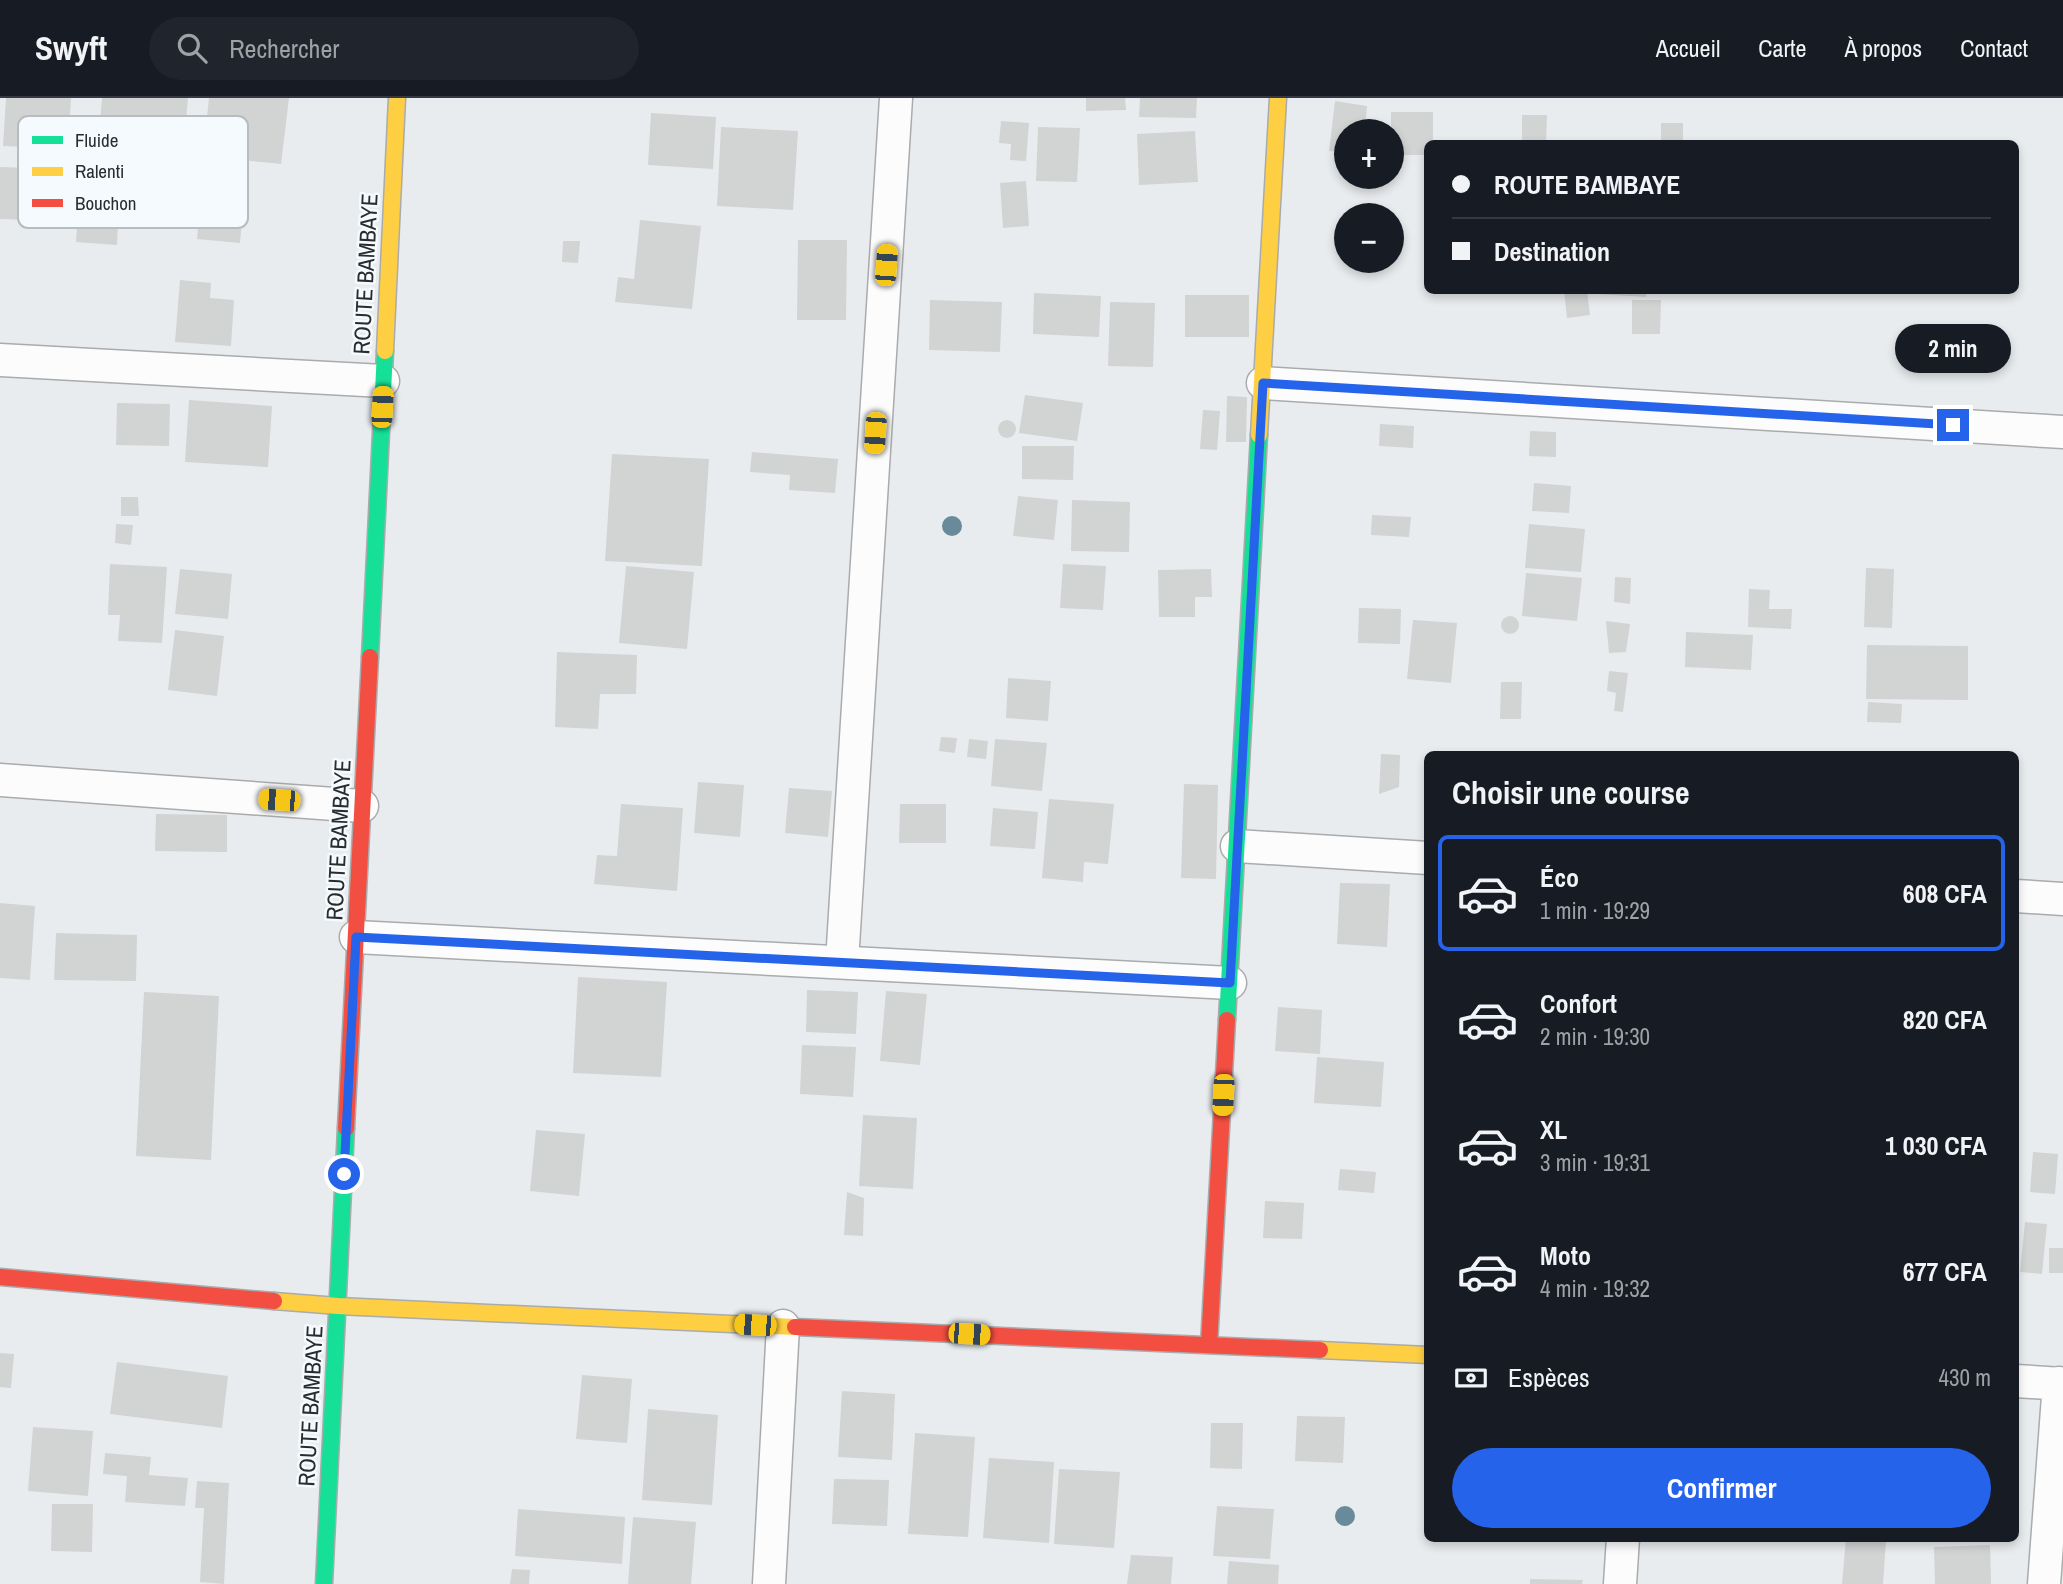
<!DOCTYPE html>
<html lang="fr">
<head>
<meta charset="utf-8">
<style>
  :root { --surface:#171b24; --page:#20242c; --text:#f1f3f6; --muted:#9ea1a6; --line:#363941; --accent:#2563eb }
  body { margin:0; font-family:"Archivo Narrow",sans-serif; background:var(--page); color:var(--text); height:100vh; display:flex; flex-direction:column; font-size:26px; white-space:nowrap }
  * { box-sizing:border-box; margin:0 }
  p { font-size:23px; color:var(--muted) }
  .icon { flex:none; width:38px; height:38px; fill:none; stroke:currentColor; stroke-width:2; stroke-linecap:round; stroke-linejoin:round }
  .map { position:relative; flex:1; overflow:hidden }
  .drawer { position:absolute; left:1424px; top:653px; width:595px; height:791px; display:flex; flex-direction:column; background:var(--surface); border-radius:10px; box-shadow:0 4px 10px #0003 }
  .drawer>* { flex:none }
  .hud { position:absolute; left:1424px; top:42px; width:595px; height:154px; border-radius:10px; box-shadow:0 4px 10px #0003; display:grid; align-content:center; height:154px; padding:0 28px; background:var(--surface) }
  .controls { position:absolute; left:1334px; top:21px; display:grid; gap:14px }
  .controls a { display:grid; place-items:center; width:70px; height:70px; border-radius:50%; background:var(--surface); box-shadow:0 4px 10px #0003; font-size:35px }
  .end { position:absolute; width:32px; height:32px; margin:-16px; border:9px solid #2563eb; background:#fff; box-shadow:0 0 0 4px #fff }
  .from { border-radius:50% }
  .bubble { position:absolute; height:49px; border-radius:24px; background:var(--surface); box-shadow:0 4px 10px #0003; font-size:23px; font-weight:800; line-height:49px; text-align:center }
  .car { position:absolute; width:21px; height:42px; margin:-21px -10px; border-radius:9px; box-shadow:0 0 5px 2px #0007; background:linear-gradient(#f5c518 24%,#345 0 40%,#f5c518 0 76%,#345 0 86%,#f5c518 0) }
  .hud b { display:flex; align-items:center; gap:24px; height:66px; font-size:26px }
  .hud b+b { border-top:2px solid var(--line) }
  .hud i { width:18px; height:18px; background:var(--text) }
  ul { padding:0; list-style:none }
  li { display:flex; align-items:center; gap:21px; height:116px; margin:0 14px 10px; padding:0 14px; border:4px solid transparent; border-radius:10px }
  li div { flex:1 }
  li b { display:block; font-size:26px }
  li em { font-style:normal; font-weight:800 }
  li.current { border-color:var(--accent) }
  li>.icon { width:63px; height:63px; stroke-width:1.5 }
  h2 { padding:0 28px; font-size:32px; line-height:84px }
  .pay { display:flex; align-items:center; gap:18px; height:77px; padding:0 28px; font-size:26px }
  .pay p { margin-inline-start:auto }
  .primary-button { display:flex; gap:14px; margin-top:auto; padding:14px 28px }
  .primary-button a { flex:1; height:80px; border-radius:42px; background:var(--accent); color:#fff; font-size:28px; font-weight:800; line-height:80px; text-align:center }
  header { display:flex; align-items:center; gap:42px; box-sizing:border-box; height:98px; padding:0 35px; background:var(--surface); border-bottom:2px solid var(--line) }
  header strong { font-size:33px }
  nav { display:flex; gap:38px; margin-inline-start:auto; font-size:24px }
  .search { width:490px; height:63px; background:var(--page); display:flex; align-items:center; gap:18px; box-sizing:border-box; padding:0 24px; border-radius:38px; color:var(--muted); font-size:26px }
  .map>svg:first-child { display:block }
  .building { fill:#d2d3d3 }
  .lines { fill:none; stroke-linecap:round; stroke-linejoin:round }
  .street-casing { stroke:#a9abad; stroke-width:35 }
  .fast-casing { stroke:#a9abad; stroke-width:19 }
  .slow-casing { stroke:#a9abad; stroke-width:19 }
  .jam-casing { stroke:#a9abad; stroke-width:19 }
  .street { stroke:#fcfcfc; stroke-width:32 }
  .fast { stroke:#16e098; stroke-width:16 }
  .slow { stroke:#ffcf43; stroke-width:16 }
  .jam { stroke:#f24e42; stroke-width:16 }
  .tree { fill:#698a9a }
  .route { stroke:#2563eb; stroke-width:9 }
  .labels { text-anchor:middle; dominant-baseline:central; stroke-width:5; stroke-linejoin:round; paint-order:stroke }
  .street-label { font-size:23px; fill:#292b2d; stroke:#f4fafe }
  .key { fill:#f4fafe; stroke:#b7bcbf; stroke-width:2 }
  .key-label { font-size:19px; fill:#292b2d }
</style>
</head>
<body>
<header>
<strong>Swyft</strong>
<div class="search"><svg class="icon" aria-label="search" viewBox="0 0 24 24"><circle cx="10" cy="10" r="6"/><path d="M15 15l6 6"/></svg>Rechercher</div>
<nav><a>Accueil</a><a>Carte</a><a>À propos</a><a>Contact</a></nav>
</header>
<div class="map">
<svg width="2063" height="1486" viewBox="0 0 2063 1486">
  <rect width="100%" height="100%" fill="#e9ecee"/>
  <g class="building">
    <path d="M 6,0 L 71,0 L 68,51 L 3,48 Z"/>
    <path d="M 102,0 L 188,0 L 183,54 L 98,48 Z"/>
    <path d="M 209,0 L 289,0 L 281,66 L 203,58 Z"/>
    <path d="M 1086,0 L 1125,0 L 1126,12 L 1086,13 Z"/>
    <path d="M 1140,0 L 1197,0 L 1196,20 L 1139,19 Z"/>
    <path d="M 1335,3 L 1367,8 L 1365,33 L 1346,33 L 1346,54 L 1329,53 Z"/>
    <path d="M 1391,14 L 1433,14 L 1433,46 L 1428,46 L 1428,57 L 1391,57 Z"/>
    <path d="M 651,15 L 716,19 L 713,71 L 648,67 Z"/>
    <path d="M 1522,17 L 1547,17 L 1546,46 L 1522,46 Z"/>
    <path d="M 1001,23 L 1029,25 L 1026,63 L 1010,62 L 1011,46 L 999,45 Z"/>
    <rect x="1661" y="25" width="22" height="21"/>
    <path d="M 721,29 L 798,33 L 793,112 L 717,108 Z"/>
    <path d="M 1038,29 L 1080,30 L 1077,84 L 1036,83 Z"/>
    <path d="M 1195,33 L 1198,84 L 1139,87 L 1137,36 Z"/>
    <path d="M 81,64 L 191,68 L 188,115 L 163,113 L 164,100 L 137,99 L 136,124 L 118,124 L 117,147 L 76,144 Z"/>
    <path d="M 0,69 L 66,71 L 61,123 L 0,121 Z"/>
    <path d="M 203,74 L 246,77 L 240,145 L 197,141 Z"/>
    <path d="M 1026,83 L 1029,128 L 1003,130 L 1000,85 Z"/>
    <path d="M 640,122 L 701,128 L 692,211 L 615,204 L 618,179 L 634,181 Z"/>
    <path d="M 798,142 L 847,142 L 846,222 L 797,222 Z"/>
    <path d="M 563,143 L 580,143 L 578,165 L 562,164 Z"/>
    <path d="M 180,182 L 211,185 L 210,200 L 234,202 L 231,248 L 175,244 Z"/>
    <path d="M 1564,192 L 1587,192 L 1590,217 L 1567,220 Z"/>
    <path d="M 1597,192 L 1646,192 L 1646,199 L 1597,196 Z"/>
    <path d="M 1034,195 L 1101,198 L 1099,239 L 1033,236 Z"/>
    <rect x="1185" y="197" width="64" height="42"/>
    <path d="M 930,202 L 1002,204 L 1000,254 L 929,252 Z"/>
    <path d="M 1632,202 L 1661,202 L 1660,236 L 1632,236 Z"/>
    <path d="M 1110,204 L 1155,205 L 1153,269 L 1108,268 Z"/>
    <path d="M 1025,297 L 1083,305 L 1077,343 L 1019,335 Z"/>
    <path d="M 1227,298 L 1247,299 L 1246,344 L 1226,344 Z"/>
    <path d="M 189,302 L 272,308 L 268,369 L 185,364 Z"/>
    <path d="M 117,305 L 170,306 L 169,348 L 116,347 Z"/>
    <path d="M 1203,312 L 1220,313 L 1217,352 L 1200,351 Z"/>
    <circle cx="1007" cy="331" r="9"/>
    <path d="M 1380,326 L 1414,328 L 1413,350 L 1379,348 Z"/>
    <path d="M 1530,333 L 1556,334 L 1556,359 L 1529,358 Z"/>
    <path d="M 1022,348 L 1074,348 L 1073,382 L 1022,381 Z"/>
    <path d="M 752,354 L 838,361 L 835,395 L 789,392 L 790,377 L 750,374 Z"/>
    <path d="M 612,356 L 709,361 L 702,468 L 605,463 Z"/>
    <path d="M 1534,385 L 1571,388 L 1569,415 L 1532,413 Z"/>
    <path d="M 1018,398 L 1058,402 L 1054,442 L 1013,438 Z"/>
    <path d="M 121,399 L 138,399 L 139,418 L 121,418 Z"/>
    <path d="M 1072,402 L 1130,404 L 1129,454 L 1071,453 Z"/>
    <path d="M 1372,417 L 1411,419 L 1409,439 L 1371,437 Z"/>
    <path d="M 116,426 L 133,427 L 131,447 L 115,445 Z"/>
    <path d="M 1529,426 L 1585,431 L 1581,474 L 1525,470 Z"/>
    <path d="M 110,466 L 167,469 L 162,545 L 118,543 L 120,517 L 108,517 Z"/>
    <path d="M 1063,466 L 1106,468 L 1103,512 L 1060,510 Z"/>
    <path d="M 626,468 L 694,474 L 687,551 L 619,545 Z"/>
    <path d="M 1866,470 L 1894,471 L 1892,530 L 1864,529 Z"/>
    <path d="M 180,471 L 232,476 L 228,521 L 175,516 Z"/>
    <path d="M 1211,471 L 1212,499 L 1195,499 L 1195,519 L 1159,519 L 1158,472 Z"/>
    <path d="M 1526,475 L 1582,480 L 1577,523 L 1522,518 Z"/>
    <path d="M 1615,479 L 1631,480 L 1630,506 L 1614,504 Z"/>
    <path d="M 1749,491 L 1770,492 L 1769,511 L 1792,511 L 1791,531 L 1748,529 Z"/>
    <path d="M 1359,510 L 1401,511 L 1400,546 L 1358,545 Z"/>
    <circle cx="1510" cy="527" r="9"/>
    <path d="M 1413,522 L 1457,525 L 1451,585 L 1407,581 Z"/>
    <path d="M 1606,523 L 1630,526 L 1626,554 L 1609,555 Z"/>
    <path d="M 175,532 L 224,538 L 217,598 L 168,592 Z"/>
    <path d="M 1686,534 L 1753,537 L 1751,572 L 1685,569 Z"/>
    <path d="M 1867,547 L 1968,548 L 1968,602 L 1866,601 Z"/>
    <path d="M 557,554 L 637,557 L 636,596 L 600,596 L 598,631 L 555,629 Z"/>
    <path d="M 1609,573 L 1628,575 L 1623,614 L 1614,613 L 1616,595 L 1607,593 Z"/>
    <path d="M 1008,580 L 1051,583 L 1048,623 L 1006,620 Z"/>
    <path d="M 1501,584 L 1522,584 L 1521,621 L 1500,621 Z"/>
    <path d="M 1868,604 L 1902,606 L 1901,625 L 1867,624 Z"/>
    <path d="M 941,639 L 957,640 L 955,655 L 939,653 Z"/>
    <path d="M 969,641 L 988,643 L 986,661 L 967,659 Z"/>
    <path d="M 995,641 L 1047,645 L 1042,693 L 991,688 Z"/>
    <path d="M 1381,656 L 1400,657 L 1399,689 L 1379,696 Z"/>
    <path d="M 698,684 L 744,687 L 740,739 L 694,735 Z"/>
    <path d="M 1184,686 L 1218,687 L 1216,781 L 1181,780 Z"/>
    <path d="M 789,690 L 832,693 L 828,739 L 785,735 Z"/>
    <path d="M 1049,701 L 1114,706 L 1108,766 L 1084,764 L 1083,784 L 1042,780 Z"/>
    <path d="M 621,706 L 683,710 L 677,793 L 594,786 L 597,757 L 617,758 Z"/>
    <path d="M 900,706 L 946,706 L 946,745 L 899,745 Z"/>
    <path d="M 993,710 L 1038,714 L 1035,751 L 990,748 Z"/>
    <path d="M 156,716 L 227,717 L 227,754 L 155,753 Z"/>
    <path d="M 1340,785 L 1390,786 L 1387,849 L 1337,846 Z"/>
    <path d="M 0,805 L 35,808 L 30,882 L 0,880 Z"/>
    <path d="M 56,835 L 137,837 L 136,883 L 54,882 Z"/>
    <path d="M 578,879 L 667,884 L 661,979 L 573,975 Z"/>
    <path d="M 807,892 L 858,894 L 856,936 L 806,934 Z"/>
    <path d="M 886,893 L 927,896 L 920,967 L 880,963 Z"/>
    <path d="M 144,894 L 219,898 L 211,1062 L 136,1058 Z"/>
    <path d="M 1278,909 L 1322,912 L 1320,956 L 1275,953 Z"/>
    <path d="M 802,947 L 856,949 L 853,999 L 800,996 Z"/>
    <path d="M 1317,959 L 1384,964 L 1381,1009 L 1314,1005 Z"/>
    <path d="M 863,1017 L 917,1020 L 913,1091 L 859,1088 Z"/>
    <path d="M 536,1032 L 585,1036 L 579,1098 L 530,1093 Z"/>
    <path d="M 2033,1054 L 2058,1056 L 2055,1096 L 2030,1094 Z"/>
    <path d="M 1340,1071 L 1376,1074 L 1374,1095 L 1338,1092 Z"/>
    <path d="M 847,1094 L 864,1100 L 863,1138 L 844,1137 Z"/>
    <path d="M 1265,1103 L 1304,1105 L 1302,1141 L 1263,1140 Z"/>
    <path d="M 2025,1124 L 2047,1126 L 2042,1176 L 2020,1174 Z"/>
    <rect x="2049" y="1150" width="14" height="25"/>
    <path d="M 0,1255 L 14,1256 L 11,1290 L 0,1289 Z"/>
    <path d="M 117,1264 L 228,1278 L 222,1330 L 110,1316 Z"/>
    <path d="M 582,1277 L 632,1281 L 627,1345 L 576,1341 Z"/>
    <path d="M 842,1293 L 895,1296 L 892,1362 L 838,1359 Z"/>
    <path d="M 648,1311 L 718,1317 L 712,1407 L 642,1402 Z"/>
    <path d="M 1297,1318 L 1345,1319 L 1343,1365 L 1295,1363 Z"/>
    <path d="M 1211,1325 L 1243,1325 L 1242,1371 L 1210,1370 Z"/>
    <path d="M 33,1329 L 93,1333 L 88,1398 L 28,1393 Z"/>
    <path d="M 915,1335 L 975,1339 L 968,1439 L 908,1436 Z"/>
    <path d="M 105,1355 L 151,1359 L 149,1377 L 188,1380 L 185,1408 L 125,1404 L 127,1378 L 103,1376 Z"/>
    <path d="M 989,1360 L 1054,1364 L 1049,1445 L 983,1440 Z"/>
    <path d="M 1059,1371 L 1120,1374 L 1114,1450 L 1054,1446 Z"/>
    <path d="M 834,1381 L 889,1382 L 887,1428 L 832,1426 Z"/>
    <path d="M 197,1383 L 229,1385 L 224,1486 L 200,1484 L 204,1410 L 195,1410 Z"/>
    <path d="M 52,1406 L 93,1406 L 92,1454 L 51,1453 Z"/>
    <path d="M 1217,1408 L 1274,1411 L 1270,1461 L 1213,1458 Z"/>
    <path d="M 518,1411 L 625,1419 L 622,1466 L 515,1458 Z"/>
    <path d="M 633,1419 L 696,1424 L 691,1486 L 628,1486 Z"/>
    <path d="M 1846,1440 L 1886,1443 L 1883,1486 L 1842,1486 Z"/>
    <path d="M 1990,1447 L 1991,1486 L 1935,1486 L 1934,1449 Z"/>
    <path d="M 1131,1457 L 1173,1459 L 1171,1486 L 1127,1486 Z"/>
    <path d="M 1229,1463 L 1279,1467 L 1278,1486 L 1227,1486 Z"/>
    <path d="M 512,1471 L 530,1472 L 529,1486 L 510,1486 Z"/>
    <path d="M 1530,1481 L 1583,1482 L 1582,1486 L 1530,1486 Z"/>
  </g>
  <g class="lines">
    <g class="street-casing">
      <g id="street">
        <path d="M 0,262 L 383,283"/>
        <path d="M 1263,285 L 2063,334"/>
        <path d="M 0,682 L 362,708"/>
        <path d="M 1237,748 L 1428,760"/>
        <path d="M 2016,798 L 2063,801"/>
        <path d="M 356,839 L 1230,885"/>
        <path d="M 842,864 L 896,0"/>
        <path d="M 2016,1283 L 2063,1286"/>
        <path d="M 769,1486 L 783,1228"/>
        <path d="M 1620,1486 L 1623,1440"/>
        <path d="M 2044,1486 L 2059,1285"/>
      </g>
    </g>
    <g class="fast-casing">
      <g id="fast">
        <path d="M 370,559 L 385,253"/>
        <path d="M 1227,922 L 1259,337"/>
        <path d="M 324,1486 L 346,1030"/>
      </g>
    </g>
    <g class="slow-casing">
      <g id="slow">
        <path d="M 385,253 L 397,0"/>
        <path d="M 1259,337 L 1278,0"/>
        <path d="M 274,1203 L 338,1208 L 795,1229"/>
        <path d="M 1320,1252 L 1428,1257"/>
      </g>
    </g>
    <g class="jam-casing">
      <g id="jam">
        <path d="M 346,1030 L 370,559"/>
        <path d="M 0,1179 L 274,1203"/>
        <path d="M 795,1229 L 1320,1252"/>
        <path d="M 1209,1247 L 1227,922"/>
      </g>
    </g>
    <use href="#street" class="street"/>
    <use href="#fast" class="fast"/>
    <use href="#slow" class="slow"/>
    <use href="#jam" class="jam"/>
  </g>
  <g class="tree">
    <circle cx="952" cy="428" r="10"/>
    <circle cx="1345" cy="1418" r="10"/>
  </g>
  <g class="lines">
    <path class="route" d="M 344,1076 L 356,839 L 1230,885 L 1263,285 L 1953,327"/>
  </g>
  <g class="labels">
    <g class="street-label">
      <text transform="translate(365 176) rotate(-87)">ROUTE BAMBAYE</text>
      <text transform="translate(338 742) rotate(-87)">ROUTE BAMBAYE</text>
      <text transform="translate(310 1308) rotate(-87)">ROUTE BAMBAYE</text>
    </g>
  </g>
  <rect x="18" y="18" width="230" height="112" rx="10" class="key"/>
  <rect x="32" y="38" width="31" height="8" fill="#16e098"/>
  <rect x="32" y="69" width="31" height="9" fill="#ffcf43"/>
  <rect x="32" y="101" width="31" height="8" fill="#f24e42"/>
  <g class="key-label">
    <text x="75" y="49">Fluide</text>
    <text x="75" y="80">Ralenti</text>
    <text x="75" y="112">Bouchon</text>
  </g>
</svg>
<div class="controls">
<a>+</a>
<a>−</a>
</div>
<i class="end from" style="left:344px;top:1076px"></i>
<i class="end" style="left:1953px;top:327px"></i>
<div class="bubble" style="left:1895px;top:226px;width:116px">2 min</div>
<i class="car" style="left:886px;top:167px;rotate:4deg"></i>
<i class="car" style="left:382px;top:309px;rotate:3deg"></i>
<i class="car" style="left:875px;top:335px;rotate:184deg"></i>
<i class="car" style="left:279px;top:702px;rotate:274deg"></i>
<i class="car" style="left:1223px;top:997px;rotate:183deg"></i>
<i class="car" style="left:755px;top:1227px;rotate:273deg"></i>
<i class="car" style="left:969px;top:1236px;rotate:93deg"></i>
<div class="hud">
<b><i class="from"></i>ROUTE BAMBAYE</b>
<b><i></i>Destination</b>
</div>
<section class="drawer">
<h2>Choisir une course</h2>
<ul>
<li class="current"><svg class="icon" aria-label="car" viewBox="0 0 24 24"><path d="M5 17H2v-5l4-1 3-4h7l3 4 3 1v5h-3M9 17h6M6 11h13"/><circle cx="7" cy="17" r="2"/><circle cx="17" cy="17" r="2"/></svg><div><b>Éco</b><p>1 min · 19:29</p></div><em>608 CFA</em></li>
<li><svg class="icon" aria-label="car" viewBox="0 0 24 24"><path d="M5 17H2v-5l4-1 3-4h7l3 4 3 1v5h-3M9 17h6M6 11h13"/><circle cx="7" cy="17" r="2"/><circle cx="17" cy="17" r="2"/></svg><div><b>Confort</b><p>2 min · 19:30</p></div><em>820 CFA</em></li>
<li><svg class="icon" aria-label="car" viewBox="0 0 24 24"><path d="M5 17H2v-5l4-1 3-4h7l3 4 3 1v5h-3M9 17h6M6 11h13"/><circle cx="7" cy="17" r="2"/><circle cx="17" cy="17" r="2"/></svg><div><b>XL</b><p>3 min · 19:31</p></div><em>1 030 CFA</em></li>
<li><svg class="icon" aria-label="car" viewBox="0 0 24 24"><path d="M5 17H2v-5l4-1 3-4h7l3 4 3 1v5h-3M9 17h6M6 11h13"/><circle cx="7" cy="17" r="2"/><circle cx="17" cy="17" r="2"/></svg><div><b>Moto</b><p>4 min · 19:32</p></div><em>677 CFA</em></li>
</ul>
<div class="pay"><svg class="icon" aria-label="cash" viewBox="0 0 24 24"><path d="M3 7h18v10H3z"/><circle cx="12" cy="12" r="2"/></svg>Espèces<p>430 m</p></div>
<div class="primary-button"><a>Confirmer</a></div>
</section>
</div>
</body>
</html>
